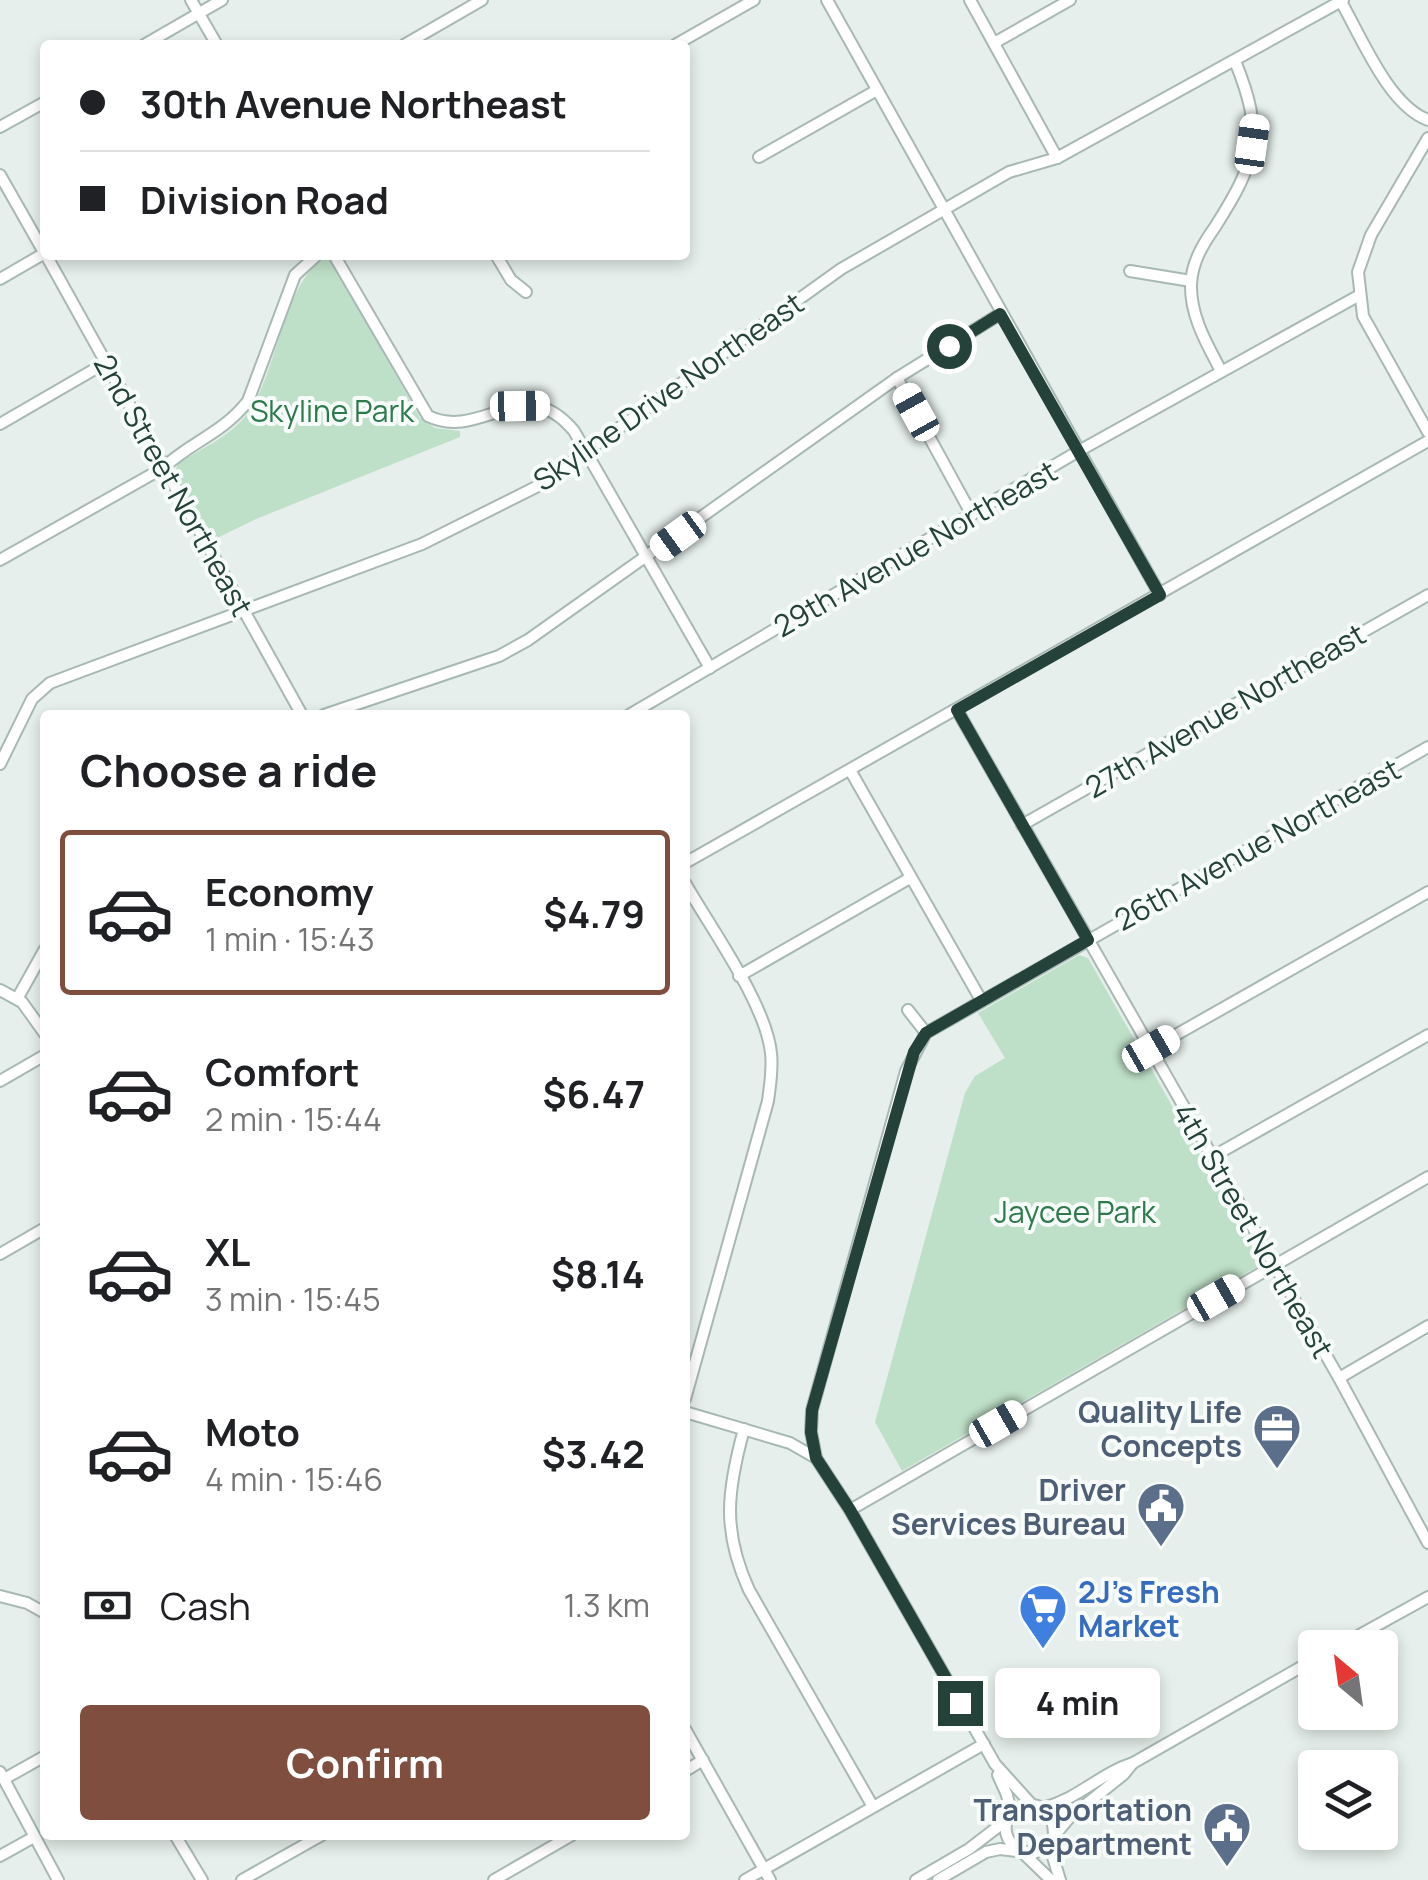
<!DOCTYPE html>
<html lang="en">
<head>
<meta charset="utf-8">
<style>
  :root { --surface:#fff; --page:#f6f6f6; --text:#202124; --muted:#757577; --line:#e0e0e0; --accent:#7f4e3f }
  body { margin:0; font-family:Manrope,sans-serif; background:var(--page); color:var(--text); height:100vh; display:flex; flex-direction:column; font-size:38px; white-space:nowrap }
  * { box-sizing:border-box; margin:0 }
  p { font-size:32px; color:var(--muted) }
  .icon { flex:none; width:55px; height:55px; fill:none; stroke:currentColor; stroke-width:2; stroke-linecap:round; stroke-linejoin:round }
  .map { position:relative; flex:1; overflow:hidden }
  .panel { position:absolute; left:40px; top:710px; width:650px; height:1130px; display:flex; flex-direction:column; background:var(--surface); border-radius:10px; box-shadow:0 5px 15px #0003 }
  .panel>* { flex:none }
  .top-card { position:absolute; left:40px; top:40px; width:650px; height:220px; border-radius:10px; box-shadow:0 5px 15px #0003; display:grid; align-content:center; height:220px; padding:0 40px; background:var(--surface) }
  .needle { width:65px; rotate:331deg }
  .fabs { position:absolute; left:1298px; top:1630px; display:grid; gap:20px }
  .fabs a { display:grid; place-items:center; width:100px; height:100px; border-radius:10px; background:var(--surface); box-shadow:0 5px 15px #0003; font-size:50px }
  .end { position:absolute; width:45px; height:45px; margin:-22px; border:12px solid #24423a; background:#fff; box-shadow:0 0 0 5px #fff }
  .from { border-radius:50% }
  .bubble { position:absolute; height:70px; border-radius:10px; background:var(--surface); box-shadow:0 5px 15px #0003; font-size:32px; font-weight:700; line-height:70px; text-align:center }
  .car { position:absolute; width:30px; height:60px; margin:-30px -15px; border-radius:12px; box-shadow:0 0 8px 2px #0007; background:linear-gradient(#fff 24%,#345 0 40%,#fff 0 76%,#345 0 86%,#fff 0) }
  .top-card b { display:flex; align-items:center; gap:35px; height:95px; font-size:38px }
  .top-card b+b { border-top:2px solid var(--line) }
  .top-card i { width:25px; height:25px; background:var(--text) }
  ul { padding:0; list-style:none }
  li { display:flex; align-items:center; gap:30px; height:165px; margin:0 20px 15px; padding:0 20px; border:5px solid transparent; border-radius:10px }
  li div { flex:1 }
  li b { display:block; font-size:38px }
  li em { font-style:normal; font-weight:700 }
  li.on { border-color:var(--accent) }
  li>.icon { width:90px; height:90px; stroke-width:1.5 }
  h2 { padding:0 40px; font-size:45px; line-height:120px }
  .pay { display:flex; align-items:center; gap:25px; height:110px; padding:0 40px; font-size:38px }
  .pay p { margin-inline-start:auto }
  .button { display:flex; gap:20px; margin-top:auto; padding:20px 40px }
  .button a { flex:1; height:115px; border-radius:10px; background:var(--accent); color:#fff; font-size:40px; font-weight:700; line-height:115px; text-align:center }
  .map>svg:first-child { display:block }
  .green { fill:#bfe0c8 }
  .lines { fill:none; stroke-linecap:round; stroke-linejoin:round }
  .minor-casing { stroke:#a8b8b2; stroke-width:14 }
  .minor { stroke:#fff; stroke-width:10 }
  .route { stroke:#24423a; stroke-width:12 }
  .labels { text-anchor:middle; dominant-baseline:central; stroke-width:8; stroke-linejoin:round; paint-order:stroke }
  .street-label { font-size:30px; fill:#24423a; stroke:#f7fbf9 }
  .park-label { font-size:30px; fill:#2d7a4b; stroke:#f7fbf9 }
  .service-label { font-size:30px; font-weight:bold; fill:#4e5e75; stroke:#f7fbf9; text-anchor:end }
  .shop-label { font-size:30px; font-weight:bold; fill:#366cbe; stroke:#f7fbf9; text-anchor:start }
</style>
</head>
<body>
<div class="map">
<svg width="1428" height="1880" viewBox="0 0 1428 1880">
  <rect width="100%" height="100%" fill="#e6efeb"/>
  <g class="green">
    <path d="M 323,260 L 329,260 L 336,268 L 420,418 L 435,428 L 460,431 L 460,437 L 256,519 L 213,540 L 175,473 L 178,463 C 201,449 231,436 248,413 C 277,374 284,282 323,260 Z"/>
    <path d="M 1079,955 L 1088,958 L 1262,1264 L 902,1471 L 875,1422 L 965,1093 L 975,1076 L 1005,1058 L 978,1013 Z"/>
  </g>
  <g class="lines">
    <g class="minor-casing">
      <g id="minor">
        <path d="M 191,0 L 217,45"/>
        <path d="M 827,0 L 1160,595"/>
        <path d="M 970,0 L 1057,158"/>
        <path d="M 1340,0 C 1361,36 1388,105 1428,120"/>
        <path d="M 994,43 L 1070,0"/>
        <path d="M 144,45 L 222,0"/>
        <path d="M 404,45 L 482,0"/>
        <path d="M 675,45 L 754,0"/>
        <path d="M 0,127 L 45,102"/>
        <path d="M 1428,138 L 1371,235 L 1358,272 L 1363,316 L 1428,432"/>
        <path d="M 759,157 L 877,90"/>
        <path d="M 0,175 L 45,254"/>
        <path d="M 46,255 L 302,715"/>
        <path d="M 334,255 L 428,416 C 482,442 524,370 574,431 L 710,668"/>
        <path d="M 496,255 L 511,280 L 526,292"/>
        <path d="M 1130,271 L 1191,281"/>
        <path d="M 0,279 L 45,253"/>
        <path d="M 1221,371 C 1207,344 1190,316 1191,284 C 1192,262 1203,244 1215,227 C 1257,161 1265,135 1235,61"/>
        <path d="M 897,378 L 972,515"/>
        <path d="M 0,424 L 107,362"/>
        <path d="M 0,560 L 163,468 C 192,441 222,434 248,401 L 295,275 L 317,255"/>
        <path d="M 957,710 L 1339,1378 L 1428,1543"/>
        <path d="M 324,715 L 499,656 L 528,640 L 897,378 L 1000,314"/>
        <path d="M 629,715 L 1077,452 L 1358,296"/>
        <path d="M 0,764 L 32,699 L 50,683 L 422,544 L 538,486 L 841,269 L 1009,172 L 1057,158 L 1343,0"/>
        <path d="M 850,770 L 981,1000"/>
        <path d="M 1022,825 L 1428,595"/>
        <path d="M 685,863 L 1428,441"/>
        <path d="M 685,883 C 710,927 766,1004 771,1053 C 773,1069 770,1085 768,1101 L 685,1399"/>
        <path d="M 739,976 L 910,878"/>
        <path d="M 0,990 L 22,1002 L 45,1034"/>
        <path d="M 17,999 L 45,949"/>
        <path d="M 908,1010 L 926,1033"/>
        <path d="M 1151,1049 L 1428,892"/>
        <path d="M 0,1081 L 45,1055"/>
        <path d="M 1212,1157 L 1428,1035"/>
        <path d="M 0,1254 L 45,1228"/>
        <path d="M 1339,1378 L 1428,1326"/>
        <path d="M 685,1412 L 790,1443 L 816,1458 L 850,1510 L 995,1764 L 1032,1805"/>
        <path d="M 744,1429 C 727,1491 722,1531 749,1590 L 872,1805"/>
        <path d="M 816,1458 L 811,1432 L 812,1410 L 906,1071 L 926,1033 L 1428,747"/>
        <path d="M 850,1510 L 1428,1177"/>
        <path d="M 0,1596 L 27,1603 L 45,1613"/>
        <path d="M 1336,1648 L 1428,1597"/>
        <path d="M 685,1729 L 770,1880"/>
        <path d="M 685,1771 L 703,1760"/>
        <path d="M 0,1772 L 58,1880"/>
        <path d="M 998,1775 L 1007,1795 L 1011,1814"/>
        <path d="M 4,1779 L 45,1756"/>
        <path d="M 1043,1808 C 1080,1798 1099,1774 1133,1763 L 1315,1659"/>
        <path d="M 175,1835 L 202,1880"/>
        <path d="M 1049,1844 L 1060,1880"/>
        <path d="M 1016,1849 C 979,1812 1053,1780 1054,1834"/>
        <path d="M 1023,1853 L 1051,1880"/>
        <path d="M 0,1856 L 34,1837"/>
        <path d="M 242,1880 L 322,1835"/>
        <path d="M 494,1880 L 572,1835"/>
        <path d="M 745,1880 L 984,1744"/>
        <path d="M 916,1880 L 969,1849 L 1008,1819"/>
        <path d="M 938,1880 L 986,1852 L 1000,1849 L 1034,1853 L 1044,1848 L 1069,1818 L 1124,1774 L 1132,1764"/>
      </g>
    </g>
    <use href="#minor" class="minor"/>
  </g>
  <g class="lines">
    <path class="route" d="M 949,346 L 1000,314 L 1160,595 L 957,710 L 1088,940 L 926,1033 L 914,1052 L 812,1410 L 811,1432 L 816,1458 L 850,1510 L 960,1703"/>
  </g>
  <defs>
    <g id="office-pin" transform="scale(2.5)"><path d="M0 17L-7.5 6A9.5 9.5 0 1 1 7.5 6Z" fill="#5c6f8a" stroke="#f7fbf9"/><path d="M-6-3h4V-5.5h4V-3h4V5H-6ZM-1-4.5V-3h2v-1.5ZM-6 0V1H6V0Z" fill="#fff"/></g>
    <g id="civic-pin" transform="scale(2.5)"><path d="M0 17L-7.5 6A9.5 9.5 0 1 1 7.5 6Z" fill="#5c6f8a" stroke="#f7fbf9"/><path d="M-.6-6.5H3V-4.5H.6V-3L4-1V1h2V6H-6V1h2V-1L-.6-3ZM-1.2 2.5V6h2.4V2.5Z" fill="#fff"/></g>
    <g id="supermarket-pin" transform="scale(2.5)"><path d="M0 17L-7.5 6A9.5 9.5 0 1 1 7.5 6Z" fill="#3f7fe0" stroke="#f7fbf9"/><path d="M-6-5.5h2.5l.6 2H6L4.5 2H-2.5L-4.4-4H-6ZM-1.5 3.2a1.3 1.3 0 1 0 .1 0ZM3 3.2a1.3 1.3 0 1 0 .1 0Z" fill="#fff"/></g>
  </defs>
  <g fill-rule="evenodd">
    <use href="#office-pin" x="1277" y="1428"/>
    <use href="#civic-pin" x="1161" y="1506"/>
    <use href="#supermarket-pin" x="1043" y="1608"/>
    <use href="#civic-pin" x="1227" y="1826"/>
  </g>
  <g class="labels">
    <g class="street-label">
      <text transform="translate(668 391) rotate(-35)">Skyline Drive Northeast</text>
      <text transform="translate(174 485) rotate(61)">2nd Street Northeast</text>
      <text transform="translate(915 548) rotate(-30)">29th Avenue Northeast</text>
      <text transform="translate(1225 710) rotate(-30)">27th Avenue Northeast</text>
      <text transform="translate(1257 844) rotate(-29)">26th Avenue Northeast</text>
      <text transform="translate(1254 1230) rotate(60)">4th Street Northeast</text>
    </g>
    <g class="park-label">
      <text x="332" y="410">Skyline Park</text>
      <text x="1075" y="1211">Jaycee Park</text>
    </g>
    <g class="service-label">
      <text x="1242" y="1411">Quality Life<tspan x="1242" dy="34">Concepts</tspan></text>
      <text x="1126" y="1489">Driver<tspan x="1126" dy="34">Services Bureau</tspan></text>
      <text x="1192" y="1809">Transportation<tspan x="1192" dy="34">Department</tspan></text>
    </g>
    <g class="shop-label">
      <text x="1078" y="1591">2J's Fresh<tspan x="1078" dy="34">Market</tspan></text>
    </g>
  </g>
</svg>
<div class="fabs">
<a><svg class="needle" viewBox="-14 -14 28 28"><path d="M0-13l5 13h-10z" fill="#e53935"/><path d="M0 13l5-13h-10z" fill="#757577"/></svg></a>
<a><svg class="icon" aria-label="layers" viewBox="0 0 24 24"><path d="M12 4l9 5-9 5-9-5zM3 14l9 5 9-5"/></svg></a>
</div>
<i class="end from" style="left:949px;top:346px"></i>
<i class="end" style="left:960px;top:1703px"></i>
<div class="bubble" style="left:995px;top:1668px;width:165px">4 min</div>
<i class="car" style="left:1252px;top:144px;rotate:8deg"></i>
<i class="car" style="left:520px;top:406px;rotate:89deg"></i>
<i class="car" style="left:916px;top:412px;rotate:331deg"></i>
<i class="car" style="left:678px;top:536px;rotate:234deg"></i>
<i class="car" style="left:1151px;top:1049px;rotate:60deg"></i>
<i class="car" style="left:1216px;top:1298px;rotate:60deg"></i>
<i class="car" style="left:998px;top:1424px;rotate:60deg"></i>
<div class="top-card">
<b><i class="from"></i>30th Avenue Northeast</b>
<b><i></i>Division Road</b>
</div>
<section class="panel">
<h2>Choose a ride</h2>
<ul>
<li class="on"><svg class="icon" aria-label="car" viewBox="0 0 24 24"><path d="M5 17H2v-5l4-1 3-4h7l3 4 3 1v5h-3M9 17h6M6 11h13"/><circle cx="7" cy="17" r="2"/><circle cx="17" cy="17" r="2"/></svg><div><b>Economy</b><p>1 min · 15:43</p></div><em>$4.79</em></li>
<li><svg class="icon" aria-label="car" viewBox="0 0 24 24"><path d="M5 17H2v-5l4-1 3-4h7l3 4 3 1v5h-3M9 17h6M6 11h13"/><circle cx="7" cy="17" r="2"/><circle cx="17" cy="17" r="2"/></svg><div><b>Comfort</b><p>2 min · 15:44</p></div><em>$6.47</em></li>
<li><svg class="icon" aria-label="car" viewBox="0 0 24 24"><path d="M5 17H2v-5l4-1 3-4h7l3 4 3 1v5h-3M9 17h6M6 11h13"/><circle cx="7" cy="17" r="2"/><circle cx="17" cy="17" r="2"/></svg><div><b>XL</b><p>3 min · 15:45</p></div><em>$8.14</em></li>
<li><svg class="icon" aria-label="car" viewBox="0 0 24 24"><path d="M5 17H2v-5l4-1 3-4h7l3 4 3 1v5h-3M9 17h6M6 11h13"/><circle cx="7" cy="17" r="2"/><circle cx="17" cy="17" r="2"/></svg><div><b>Moto</b><p>4 min · 15:46</p></div><em>$3.42</em></li>
</ul>
<div class="pay"><svg class="icon" aria-label="cash" viewBox="0 0 24 24"><path d="M3 7h18v10H3z"/><circle cx="12" cy="12" r="2"/></svg>Cash<p>1.3 km</p></div>
<div class="button"><a>Confirm</a></div>
</section>
</div>
</body>
</html>
